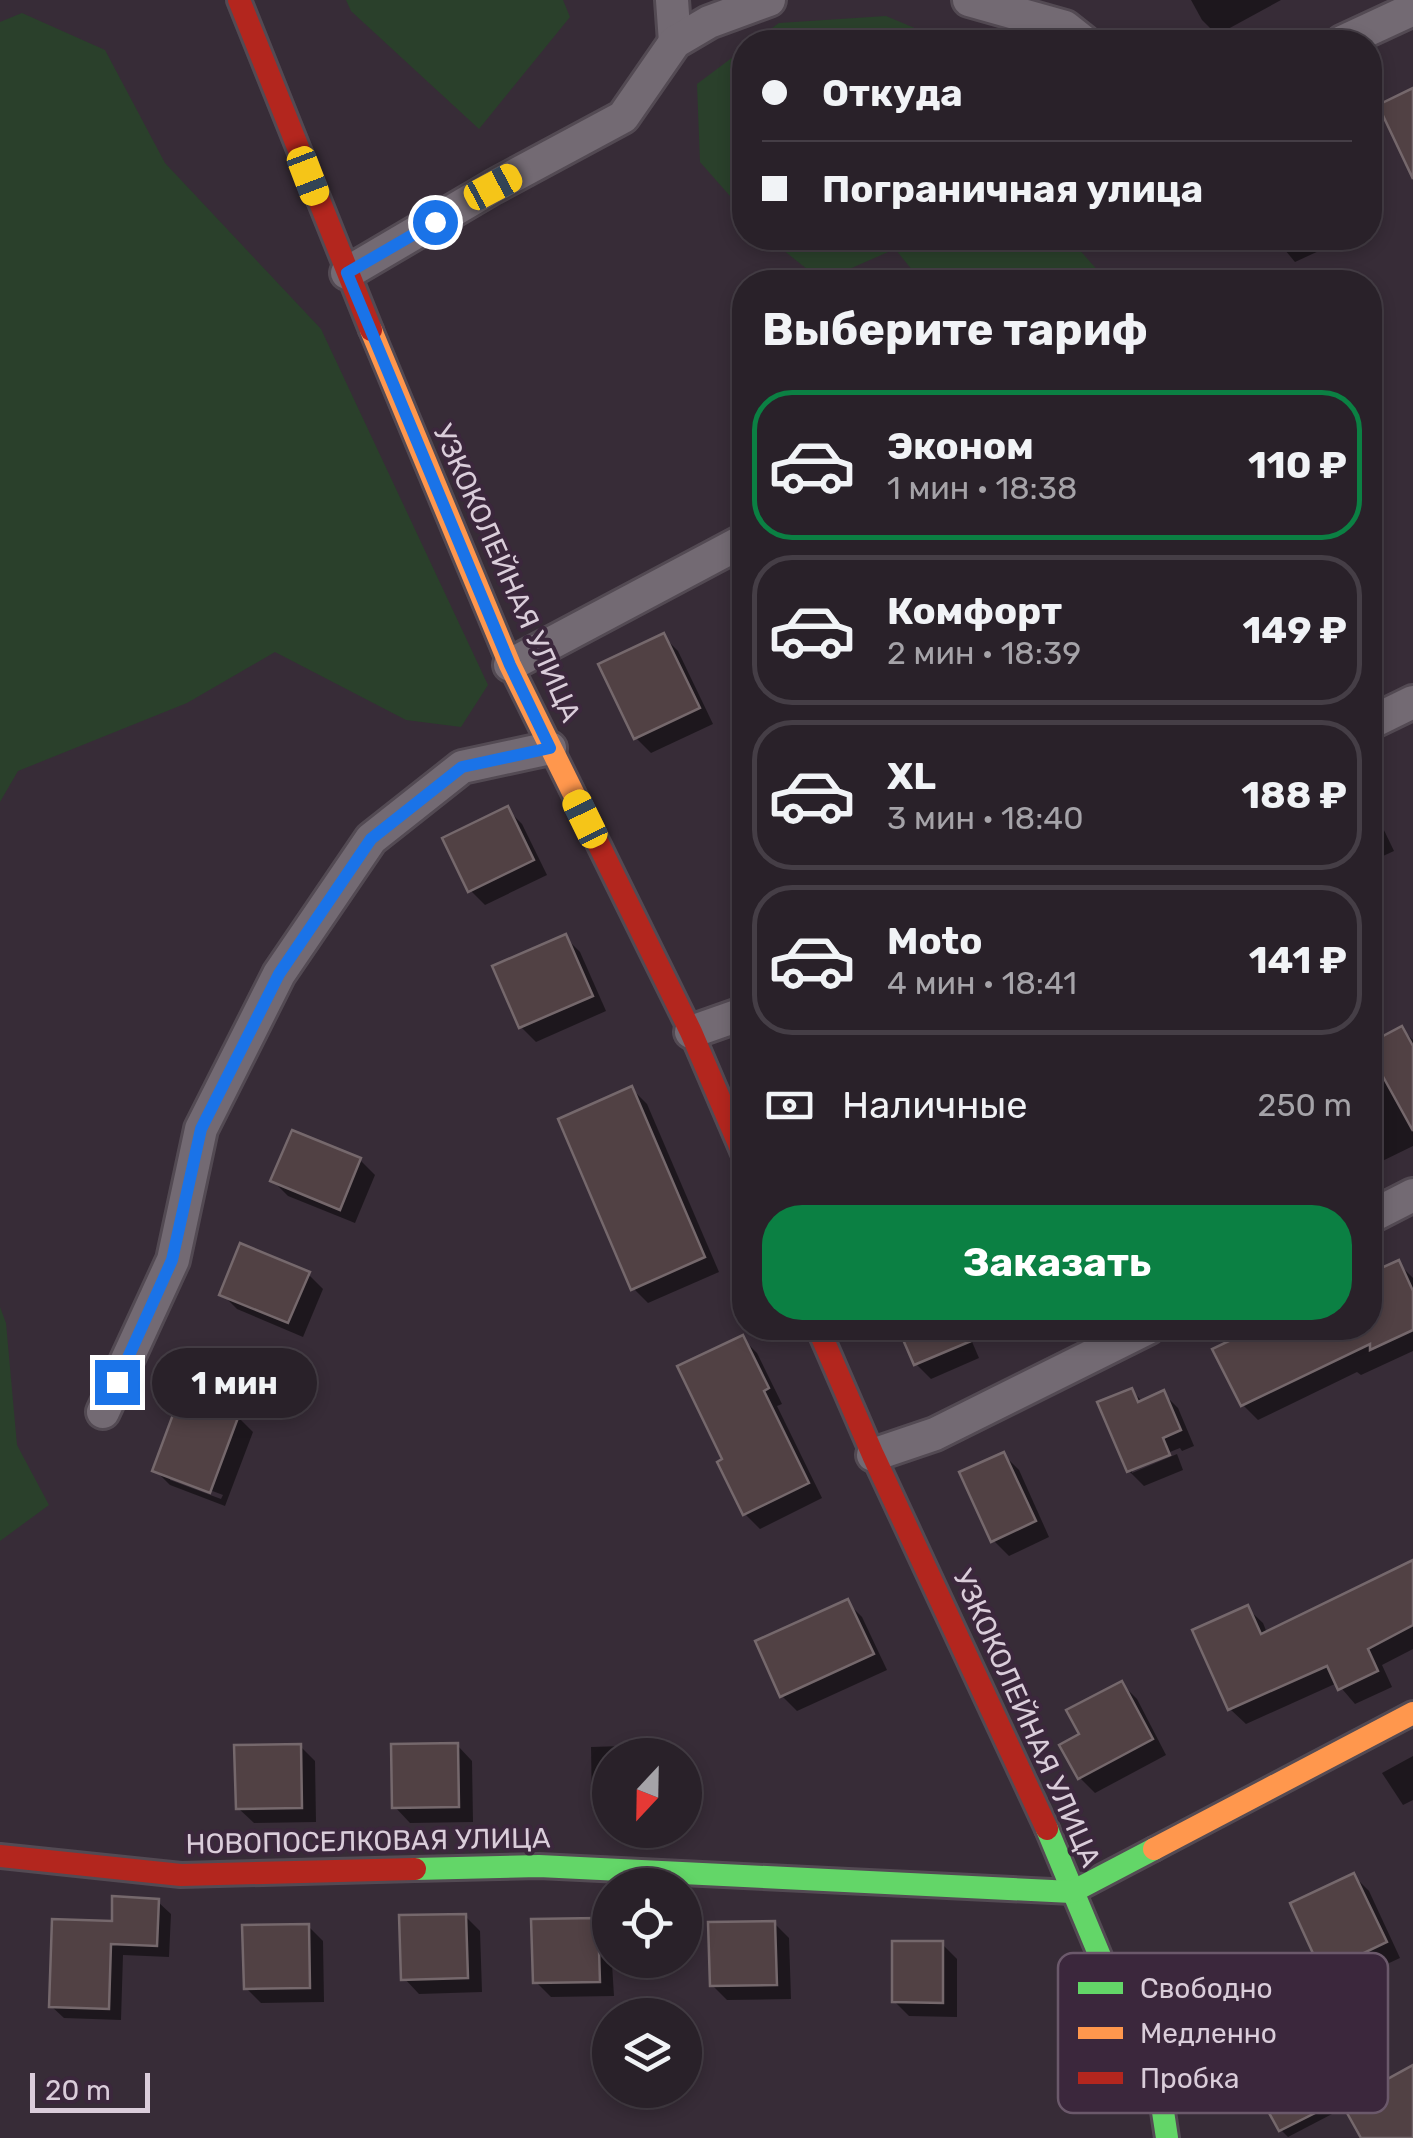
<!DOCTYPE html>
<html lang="ru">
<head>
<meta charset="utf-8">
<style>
  :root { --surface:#292129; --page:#312931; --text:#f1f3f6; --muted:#a5a3a8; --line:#453e46; --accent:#0b8043 }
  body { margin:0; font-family:Rubik,sans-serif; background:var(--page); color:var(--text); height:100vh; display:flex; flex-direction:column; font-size:38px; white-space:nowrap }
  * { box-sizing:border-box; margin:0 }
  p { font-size:32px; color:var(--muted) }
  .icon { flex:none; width:55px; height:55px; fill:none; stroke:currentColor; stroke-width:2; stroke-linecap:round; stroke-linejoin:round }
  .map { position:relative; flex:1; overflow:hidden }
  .sheet { position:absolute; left:732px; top:270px; width:650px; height:1070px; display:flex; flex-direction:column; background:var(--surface); border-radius:40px; box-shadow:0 5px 15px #0003,0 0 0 2px var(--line) }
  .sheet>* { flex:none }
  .banner { position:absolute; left:732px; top:30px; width:650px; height:220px; border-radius:40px; box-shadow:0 5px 15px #0003,0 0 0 2px var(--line); display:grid; align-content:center; height:220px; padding:0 30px; background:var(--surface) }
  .needle { width:65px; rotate:202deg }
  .buttons { position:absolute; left:592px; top:1738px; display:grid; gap:20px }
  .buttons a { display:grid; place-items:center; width:110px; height:110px; border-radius:50%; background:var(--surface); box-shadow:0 5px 15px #0003,0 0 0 2px var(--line); font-size:50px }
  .scale { position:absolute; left:30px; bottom:25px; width:120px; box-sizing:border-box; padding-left:10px; border:5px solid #dacdda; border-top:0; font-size:28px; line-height:35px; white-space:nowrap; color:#dacdda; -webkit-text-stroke:8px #3b273c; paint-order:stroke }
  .end { position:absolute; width:45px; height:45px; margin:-22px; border:12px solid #1a73e8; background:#fff; box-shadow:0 0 0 5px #fff }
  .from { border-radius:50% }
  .bubble { position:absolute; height:70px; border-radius:35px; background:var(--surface); box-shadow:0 5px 15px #0003,0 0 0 2px var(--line); font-size:32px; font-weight:700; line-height:70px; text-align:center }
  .car { position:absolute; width:30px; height:60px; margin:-30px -15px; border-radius:12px; box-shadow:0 0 8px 2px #0007; background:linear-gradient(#f5c518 24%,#345 0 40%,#f5c518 0 76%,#345 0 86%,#f5c518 0) }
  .banner b { display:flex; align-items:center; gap:35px; height:95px; font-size:38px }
  .banner b+b { border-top:2px solid var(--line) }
  .banner i { width:25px; height:25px; background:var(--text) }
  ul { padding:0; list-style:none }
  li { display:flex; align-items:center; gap:30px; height:150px; margin:0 20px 15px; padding:0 10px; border:5px solid var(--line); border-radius:40px }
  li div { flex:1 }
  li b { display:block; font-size:38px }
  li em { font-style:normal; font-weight:700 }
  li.on { border-color:var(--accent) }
  li>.icon { width:90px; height:90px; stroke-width:1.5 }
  h2 { padding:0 30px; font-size:45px; line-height:120px }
  .pay { display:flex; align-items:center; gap:25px; height:110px; padding:0 30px; font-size:38px }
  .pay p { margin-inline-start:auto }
  .button { display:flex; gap:20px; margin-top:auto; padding:20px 30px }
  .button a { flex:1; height:115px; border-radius:40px; background:var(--accent); color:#fff; font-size:40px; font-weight:700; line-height:115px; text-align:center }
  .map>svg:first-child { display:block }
  .green { fill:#2a402b }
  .shadow { fill:#0007; fill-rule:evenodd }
  .building { fill:#514144; stroke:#75686c; stroke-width:2.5 }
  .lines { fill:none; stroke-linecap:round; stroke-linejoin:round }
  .street-casing { stroke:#534a53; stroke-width:38 }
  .fast-casing { stroke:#534a53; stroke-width:28 }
  .slow-casing { stroke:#534a53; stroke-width:28 }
  .jam-casing { stroke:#534a53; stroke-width:28 }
  .street { stroke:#736a73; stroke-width:32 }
  .fast { stroke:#63d668; stroke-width:22 }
  .slow { stroke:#ff974d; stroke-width:22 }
  .jam { stroke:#b3261e; stroke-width:22 }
  .route { stroke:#1a73e8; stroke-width:12 }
  .labels { text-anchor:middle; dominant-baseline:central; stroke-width:8; stroke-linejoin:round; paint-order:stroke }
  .street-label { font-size:28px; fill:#dacdda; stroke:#3b273c }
  .key { fill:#3b273c; stroke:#6b596b; stroke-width:2.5 }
  .key-label { font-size:28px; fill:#dacdda }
</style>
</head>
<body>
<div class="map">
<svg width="1413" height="2138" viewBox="0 0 1413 2138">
  <rect width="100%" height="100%" fill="#372c37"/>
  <g class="green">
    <path d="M 346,0 L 563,0 L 570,17 L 479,129 L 351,11 Z"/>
    <path d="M 22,13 L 105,50 L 165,163 L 321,329 L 488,685 L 461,727 L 406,720 L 275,652 L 187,703 L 18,771 L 0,802 L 0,22 Z"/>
    <path d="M 886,16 L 948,42 L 752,42 L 779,23 Z"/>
    <path d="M 745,48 L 745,213 L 700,162 L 697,84 Z"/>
    <path d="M 768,238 L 1069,238 L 1108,282 L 922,282 L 895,249 L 822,281 Z"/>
    <path d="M 0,1307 L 6,1323 L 17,1445 L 49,1505 L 0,1541 Z"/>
  </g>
  <g class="shadow">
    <path d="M 1191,0 L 1281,0 L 1217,35 L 1202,20 Z"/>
    <path d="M 1275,238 L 1347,238 L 1295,262 Z"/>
    <path d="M 663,636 L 678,651 L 713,724 L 651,753 L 636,738 Z"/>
    <path d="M 1370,801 L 1394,851 L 1370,862 Z"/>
    <path d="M 507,809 L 522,824 L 547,875 L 485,905 L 470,890 Z"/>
    <path d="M 565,937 L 580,952 L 606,1011 L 536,1042 L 521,1027 Z"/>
    <path d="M 1402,1029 L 1413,1040 L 1413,1146 L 1370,1167 L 1370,1059 L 1375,1056 L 1370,1046 Z"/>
    <path d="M 632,1089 L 647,1104 L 719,1272 L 648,1303 L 633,1288 Z"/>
    <path d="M 360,1160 L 375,1175 L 355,1223 L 288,1196 L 273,1181 Z"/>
    <path d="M 1398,1263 L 1413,1278 L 1413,1351 L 1361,1375 L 1357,1372 L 1258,1420 L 1243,1405 L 1216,1350 L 1263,1328 L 1370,1328 L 1370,1277 Z"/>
    <path d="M 308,1274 L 323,1289 L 303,1337 L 237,1309 L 222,1294 Z"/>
    <path d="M 901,1328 L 966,1328 L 979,1358 L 931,1379 L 916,1364 Z"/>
    <path d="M 742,1338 L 757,1353 L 782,1404 L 777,1406 L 822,1498 L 760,1529 L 745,1514 L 725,1460 Z"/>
    <path d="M 1132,1391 L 1143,1402 L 1163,1393 L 1178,1408 L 1194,1446 L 1182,1451 L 1180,1448 L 1132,1467 L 1132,1473 L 1177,1454 L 1183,1470 L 1144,1486 L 1129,1471 Z"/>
    <path d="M 238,1417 L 253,1432 L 225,1506 L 170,1485 L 155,1470 ZM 170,1475 L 223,1495 L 221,1499 L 170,1480 Z"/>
    <path d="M 1004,1455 L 1019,1470 L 1049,1537 L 1009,1556 L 994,1541 Z"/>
    <path d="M 1413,1561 L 1413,1649 L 1382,1665 L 1392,1687 L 1355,1704 L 1337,1683 L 1246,1724 L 1230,1709 L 1247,1608 L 1263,1623 L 1267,1633 Z"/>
    <path d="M 847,1602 L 862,1617 L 887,1670 L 797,1711 L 782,1696 Z"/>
    <path d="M 1122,1684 L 1137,1699 L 1166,1755 L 1095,1793 L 1080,1778 Z"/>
    <path d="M 457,1745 L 472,1761 L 473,1822 L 410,1823 L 395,1807 Z"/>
    <path d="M 654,1745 L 664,1755 L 610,1755 L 610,1823 L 607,1823 L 592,1808 L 591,1747 Z"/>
    <path d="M 300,1746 L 315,1761 L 316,1822 L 254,1823 L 238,1808 Z"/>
    <path d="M 1413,1756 L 1413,1800 L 1403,1805 L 1382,1773 Z"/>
    <path d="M 1354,1876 L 1369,1891 L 1400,1958 L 1339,1986 L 1324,1971 Z"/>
    <path d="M 158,1902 L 171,1914 L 169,1957 L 123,1955 L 121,2020 L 64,2018 L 51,2006 L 114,1924 Z"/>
    <path d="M 465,1916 L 480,1931 L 482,1992 L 419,1994 L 404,1978 Z"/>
    <path d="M 597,1920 L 610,1933 L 614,1996 L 551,1997 L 536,1982 Z"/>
    <path d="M 774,1923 L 789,1938 L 791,1999 L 727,2000 L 712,1985 Z"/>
    <path d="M 308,1926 L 323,1941 L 324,2002 L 261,2003 L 246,1988 Z"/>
    <path d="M 942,1944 L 957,1959 L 957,2017 L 909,2016 L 894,2001 Z"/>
    <path d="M 1313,2079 L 1334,2113 L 1288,2137 L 1281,2130 Z"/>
  </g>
  <g class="building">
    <path d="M 1413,88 L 1413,179 L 1378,105 Z"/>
    <path d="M 664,633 L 700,708 L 634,739 L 598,664 Z"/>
    <path d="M 508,806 L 534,860 L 468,892 L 442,838 Z"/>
    <path d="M 566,934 L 593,996 L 519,1028 L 492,966 Z"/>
    <path d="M 1402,1026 L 1413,1046 L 1413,1131 L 1370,1053 L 1370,1043 Z"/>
    <path d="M 632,1086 L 705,1257 L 631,1290 L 558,1119 Z"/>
    <path d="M 292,1130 L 361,1158 L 340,1210 L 270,1181 Z"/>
    <path d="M 240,1243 L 310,1272 L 288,1323 L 219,1295 Z"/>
    <path d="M 1399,1260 L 1413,1291 L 1413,1330 L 1370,1350 L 1370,1344 L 1241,1406 L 1212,1349 L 1256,1328 L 1370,1328 L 1370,1273 Z"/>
    <path d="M 898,1328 L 1002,1328 L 914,1365 Z"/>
    <path d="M 743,1335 L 769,1388 L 764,1391 L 809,1483 L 743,1515 L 717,1462 L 722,1459 L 677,1366 Z"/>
    <path d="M 1132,1388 L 1138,1402 L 1164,1390 L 1181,1430 L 1163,1438 L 1170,1455 L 1127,1472 L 1097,1402 Z"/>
    <path d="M 181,1393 L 239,1415 L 210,1493 L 152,1471 Z"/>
    <path d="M 1004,1452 L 1036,1521 L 991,1542 L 959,1472 Z"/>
    <path d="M 1413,1560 L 1413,1625 L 1368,1649 L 1378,1671 L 1338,1690 L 1327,1666 L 1228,1710 L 1192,1630 L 1248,1605 L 1261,1634 Z"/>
    <path d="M 848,1599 L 874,1654 L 780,1697 L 755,1641 Z"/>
    <path d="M 1122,1681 L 1153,1739 L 1078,1779 L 1059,1745 L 1079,1734 L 1066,1710 Z"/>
    <path d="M 458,1743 L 459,1807 L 392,1808 L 391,1744 Z"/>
    <path d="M 301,1744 L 302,1808 L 236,1809 L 234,1745 Z"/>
    <path d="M 1354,1873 L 1387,1942 L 1322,1973 L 1290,1903 Z"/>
    <path d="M 112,1896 L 159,1899 L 157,1946 L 111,1944 L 109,2009 L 49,2007 L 52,1919 L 112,1921 Z"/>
    <path d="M 466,1914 L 468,1978 L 401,1980 L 399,1915 Z"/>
    <path d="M 598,1918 L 600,1982 L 533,1983 L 531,1919 Z"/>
    <path d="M 775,1921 L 777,1985 L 710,1986 L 708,1922 Z"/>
    <path d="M 309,1924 L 310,1988 L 244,1989 L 242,1925 Z"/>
    <path d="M 892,1941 L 943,1941 L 943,2003 L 892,2002 Z"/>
    <path d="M 1413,2065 L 1413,2138 L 1361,2138 L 1342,2104 Z"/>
    <path d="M 1313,2076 L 1329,2106 L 1279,2131 L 1263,2102 Z"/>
  </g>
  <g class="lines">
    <g class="street-casing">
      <g id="street">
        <path d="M 672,0 L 675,42"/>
        <path d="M 969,0 L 1065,27 L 1084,42"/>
        <path d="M 1342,42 L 1413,9"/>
        <path d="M 347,273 L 493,187 L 623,117 L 675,42 L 709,22 L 769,0"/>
        <path d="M 510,665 L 745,540"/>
        <path d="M 1370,723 L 1413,702"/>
        <path d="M 691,1032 L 745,1013"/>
        <path d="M 1370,1217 L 1413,1195"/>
        <path d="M 103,1412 L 173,1260 L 201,1129 L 279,974 L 371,839 L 462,767 L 550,748"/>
        <path d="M 873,1455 L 935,1434 L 1148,1328"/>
      </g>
    </g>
    <g class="fast-casing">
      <g id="fast">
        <path d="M 1047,1829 L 1162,2105 L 1167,2138"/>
        <path d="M 415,1869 L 539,1866 L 1072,1892 L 1154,1849"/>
      </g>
    </g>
    <g class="slow-casing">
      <g id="slow">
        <path d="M 371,330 L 510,665 L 593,833"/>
        <path d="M 1154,1849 L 1413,1713"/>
      </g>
    </g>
    <g class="jam-casing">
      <g id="jam">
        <path d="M 239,0 L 371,330"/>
        <path d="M 593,833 L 691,1032 L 745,1158"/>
        <path d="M 818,1328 L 873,1455 L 1047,1829"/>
        <path d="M 0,1856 L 181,1875 L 415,1869"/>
      </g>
    </g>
    <use href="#street" class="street"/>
    <use href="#fast" class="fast"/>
    <use href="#slow" class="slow"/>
    <use href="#jam" class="jam"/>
  </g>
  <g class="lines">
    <path class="route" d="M 117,1382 L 172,1260 L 201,1129 L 279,974 L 371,839 L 462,767 L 550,748 L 510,665 L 347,273 L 435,222"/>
  </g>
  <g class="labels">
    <g class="street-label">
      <text transform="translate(507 573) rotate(66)">УЗКОКОЛЕЙНАЯ УЛИЦА</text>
      <text transform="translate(1027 1718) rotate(66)">УЗКОКОЛЕЙНАЯ УЛИЦА</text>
      <text transform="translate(368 1841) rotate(-1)">НОВОПОСЕЛКОВАЯ УЛИЦА</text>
    </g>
  </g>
  <rect x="1058" y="1953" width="330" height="160" rx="15" class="key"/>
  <rect x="1078" y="1982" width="45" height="12" fill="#63d668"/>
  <rect x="1078" y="2027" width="45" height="12" fill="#ff974d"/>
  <rect x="1078" y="2072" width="45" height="12" fill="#b3261e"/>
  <g class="key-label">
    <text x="1140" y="1998">Свободно</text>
    <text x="1140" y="2043">Медленно</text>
    <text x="1140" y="2088">Пробка</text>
  </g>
</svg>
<div class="buttons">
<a><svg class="needle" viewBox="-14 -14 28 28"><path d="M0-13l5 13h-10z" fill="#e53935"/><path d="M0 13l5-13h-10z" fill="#a5a3a8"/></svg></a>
<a><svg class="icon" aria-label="locate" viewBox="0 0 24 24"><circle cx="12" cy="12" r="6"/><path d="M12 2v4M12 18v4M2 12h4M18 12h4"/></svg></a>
<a><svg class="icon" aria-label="layers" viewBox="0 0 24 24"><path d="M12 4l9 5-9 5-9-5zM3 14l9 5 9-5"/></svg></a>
</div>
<div class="scale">20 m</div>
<i class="end from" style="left:435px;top:222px"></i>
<i class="end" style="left:117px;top:1382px"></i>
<div class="bubble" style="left:152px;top:1348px;width:165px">1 мин</div>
<i class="car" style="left:308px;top:176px;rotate:159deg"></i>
<i class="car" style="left:493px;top:187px;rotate:62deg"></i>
<i class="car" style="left:585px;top:819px;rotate:334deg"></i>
<div class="banner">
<b><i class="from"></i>Откуда</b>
<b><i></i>Пограничная улица</b>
</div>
<section class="sheet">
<h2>Выберите тариф</h2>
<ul>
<li class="on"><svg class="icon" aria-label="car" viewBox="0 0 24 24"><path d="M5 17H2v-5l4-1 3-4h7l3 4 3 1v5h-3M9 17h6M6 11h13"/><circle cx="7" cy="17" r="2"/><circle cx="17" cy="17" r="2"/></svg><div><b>Эконом</b><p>1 мин · 18:38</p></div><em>110 ₽</em></li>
<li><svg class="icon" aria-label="car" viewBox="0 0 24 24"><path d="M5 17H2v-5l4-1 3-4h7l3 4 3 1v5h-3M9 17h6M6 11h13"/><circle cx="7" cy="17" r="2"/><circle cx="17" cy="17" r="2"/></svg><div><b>Комфорт</b><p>2 мин · 18:39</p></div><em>149 ₽</em></li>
<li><svg class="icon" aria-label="car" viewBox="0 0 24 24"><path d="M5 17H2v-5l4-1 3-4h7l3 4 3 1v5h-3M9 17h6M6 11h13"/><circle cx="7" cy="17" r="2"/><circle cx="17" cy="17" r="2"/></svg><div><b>XL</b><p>3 мин · 18:40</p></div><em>188 ₽</em></li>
<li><svg class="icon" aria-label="car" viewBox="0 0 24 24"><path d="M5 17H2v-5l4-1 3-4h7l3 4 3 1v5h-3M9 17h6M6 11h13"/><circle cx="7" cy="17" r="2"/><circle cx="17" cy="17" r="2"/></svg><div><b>Moto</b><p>4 мин · 18:41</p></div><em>141 ₽</em></li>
</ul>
<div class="pay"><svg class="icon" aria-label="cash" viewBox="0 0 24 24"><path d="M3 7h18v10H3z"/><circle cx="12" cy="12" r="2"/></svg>Наличные<p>250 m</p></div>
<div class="button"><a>Заказать</a></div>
</section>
</div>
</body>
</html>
